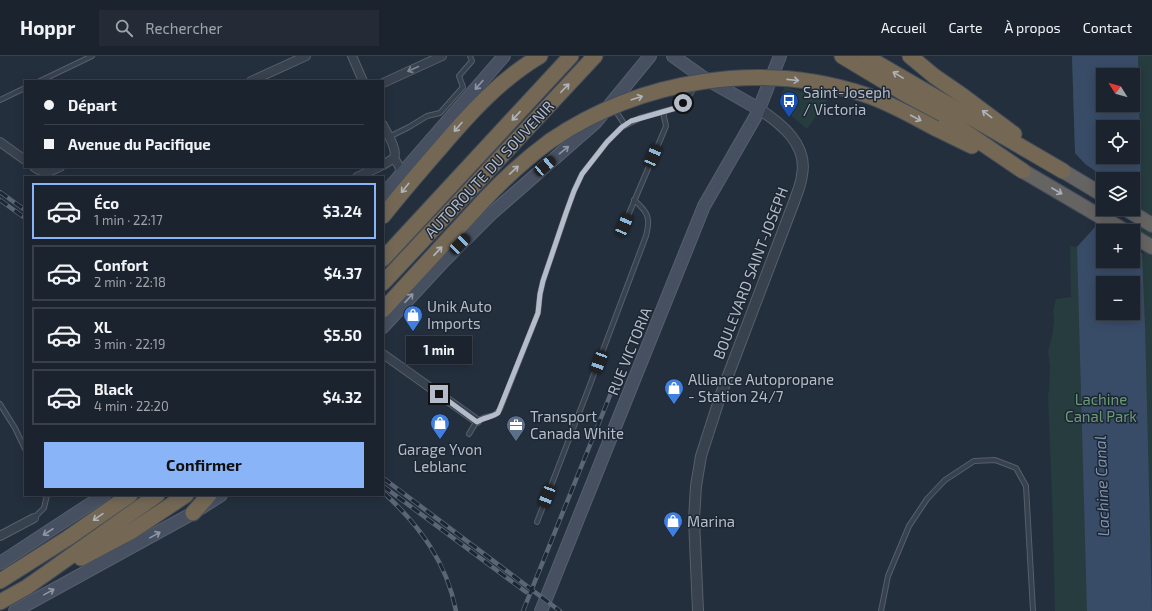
<!DOCTYPE html>
<html lang="fr">
<head>
<meta charset="utf-8">
<style>
  :root { --surface:#1b232e; --page:#242b36; --text:#f1f3f6; --muted:#a0a4aa; --line:#39404a; --accent:#8ab4f8 }
  body { margin:0; font-family:"Exo 2",sans-serif; background:var(--page); color:var(--text); height:100vh; display:flex; flex-direction:column; font-size:15px; white-space:nowrap }
  * { box-sizing:border-box; margin:0 }
  p { font-size:13px; color:var(--muted) }
  .icon { flex:none; width:22px; height:22px; fill:none; stroke:currentColor; stroke-width:2; stroke-linecap:round; stroke-linejoin:round }
  .map { position:relative; flex:1; overflow:hidden }
  .side { position:absolute; left:24px; top:120px; width:360px; height:320px; display:flex; flex-direction:column; background:var(--surface); border-radius:0px; box-shadow:0 2px 10px #0003,0 0 0 1px var(--line) }
  .side>* { flex:none }
  .banner { position:absolute; left:24px; top:24px; width:360px; height:88px; border-radius:0px; box-shadow:0 2px 10px #0003,0 0 0 1px var(--line); display:grid; align-content:center; height:88px; padding:0 20px; background:var(--surface) }
  .needle { width:26px; rotate:307deg }
  .buttons { position:absolute; left:1096px; top:12px; display:grid; gap:8px }
  .buttons a { display:grid; place-items:center; width:44px; height:44px; border-radius:0px; background:var(--surface); box-shadow:0 2px 10px #0003,0 0 0 1px var(--line); font-size:20px }
  .end { position:absolute; width:18px; height:18px; margin:-9px; border:5px solid #b4bcc9; background:#111; box-shadow:0 0 0 2px #111 }
  .from { border-radius:50% }
  .bubble { position:absolute; height:28px; border-radius:0px; background:var(--surface); box-shadow:0 2px 10px #0003,0 0 0 1px var(--line); font-size:13px; font-weight:700; line-height:28px; text-align:center }
  .car { position:absolute; width:12px; height:24px; margin:-12px -6px; border-radius:5px; box-shadow:0 0 3px 1px #0007; background:linear-gradient(#222 24%,#8ab4d8 0 40%,#222 0 76%,#8ab4d8 0 86%,#222 0) }
  .banner b { display:flex; align-items:center; gap:14px; height:38px; font-size:15px }
  .banner b+b { border-top:1px solid var(--line) }
  .banner i { width:10px; height:10px; background:var(--text) }
  ul { padding:7px 0 0; list-style:none }
  li { display:flex; align-items:center; gap:12px; height:56px; margin:0 8px 6px; padding:0 12px; border:2px solid var(--line); border-radius:0px }
  li div { flex:1 }
  li b { display:block; font-size:15px }
  li em { font-style:normal; font-weight:700 }
  li.on { border-color:var(--accent) }
  li>.icon { width:36px; height:36px; stroke-width:1.5 }
  .action { display:flex; gap:8px; margin-top:auto; padding:8px 20px }
  .action a { flex:1; height:46px; border-radius:0px; background:var(--accent); color:#111; font-size:16px; font-weight:700; line-height:46px; text-align:center }
  header { display:flex; align-items:center; gap:24px; box-sizing:border-box; height:56px; padding:0 20px; background:var(--surface); border-bottom:1px solid var(--line) }
  header strong { font-size:19px }
  nav { display:flex; gap:22px; margin-inline-start:auto; font-size:14px }
  .search { width:280px; height:36px; background:var(--page); display:flex; align-items:center; gap:10px; box-sizing:border-box; padding:0 14px; border-radius:0px; color:var(--muted); font-size:15px }
  .map>svg:first-child { display:block }
  .green { fill:#263c3f; fill-rule:evenodd }
  .water { fill:#394c67; fill-rule:evenodd }
  .pier { fill:#242f3e }
  .lines { fill:none; stroke-linecap:round; stroke-linejoin:round }
  .service-casing { stroke:#565f6c; stroke-width:6 }
  .minor-casing { stroke:#565f6c; stroke-width:10 }
  .tertiary-casing { stroke:#565f6c; stroke-width:12 }
  .secondary-casing { stroke:#565f6c; stroke-width:14 }
  .trunk-casing { stroke:#434c59; stroke-width:16 }
  .motorway-casing { stroke:#434c59; stroke-width:17 }
  .service { stroke:#38414e; stroke-width:4 }
  .minor { stroke:#38414e; stroke-width:8 }
  .tertiary { stroke:#38414e; stroke-width:10 }
  .secondary { stroke:#465061; stroke-width:12 }
  .trunk { stroke:#656462; stroke-width:14 }
  .motorway { stroke:#746855; stroke-width:15 }
  .rail-casing { stroke:#5a6575; stroke-width:4.5 }
  .rail { stroke:#1d2633; stroke-width:3; stroke-dasharray:9; stroke-linecap:butt }
  .motorway-bridge-casing { stroke:#434c59; stroke-width:17; stroke-linecap:butt }
  .motorway-bridge { stroke:#746855; stroke-width:15 }
  .oneway { stroke:#7c8592 }
  .oneway2 { stroke:#aeb4bd }
  .oneway3 { stroke:#8e96a5 }
  .oneway4 { stroke:#a8afba }
  .route { stroke:#b4bcc9; stroke-width:5 }
  .labels { text-anchor:middle; dominant-baseline:central; stroke-width:3; stroke-linejoin:round; paint-order:stroke }
  .poi-label { font-size:15px; fill:#b4bcc9; stroke:#1d2633; text-anchor:start }
  .street-label { font-size:15px; fill:#b4bcc9; stroke:#1d2633 }
  .park-label { font-size:15px; fill:#6b9a76; stroke:#1d2633 }
  .water-label { font-size:16px; font-style:italic; fill:#7c92b1; stroke:#1d2633 }
</style>
</head>
<body>
<header>
<strong>Hoppr</strong>
<div class="search"><svg class="icon" aria-label="search" viewBox="0 0 24 24"><circle cx="10" cy="10" r="6"/><path d="M15 15l6 6"/></svg>Rechercher</div>
<nav><a>Accueil</a><a>Carte</a><a>À propos</a><a>Contact</a></nav>
</header>
<div class="map">
<svg width="1152" height="555" viewBox="0 0 1152 555">
  <rect width="100%" height="100%" fill="#242f3e"/>
  <g class="green">
    <path d="M 1072,0 L 1152,0 L 1152,555 L 1055,555 L 1052,441 L 1048,340 L 1049,335 L 1050,311 L 1048,295 L 1052,281 L 1054,264 L 1053,256 L 1056,243 L 1071,241 L 1070,190 L 1077,191 L 1096,170 L 1096,116 L 1086,109 L 1075,97 ZM 1103,19 L 1133,19 L 1133,49 L 1103,49 ZM 1103,71 L 1133,71 L 1133,101 L 1103,101 ZM 1103,123 L 1133,123 L 1133,153 L 1103,153 ZM 1103,175 L 1133,175 L 1133,205 L 1103,205 ZM 1103,227 L 1133,227 L 1133,257 L 1103,257 Z"/>
    <path d="M 785,31 L 828,43 L 807,73 L 781,51 L 781,38 Z"/>
  </g>
  <path class="water" d="M 1072,0 L 1138,0 L 1141,131 L 1133,140 L 1135,173 L 1142,197 L 1145,269 L 1152,555 L 1087,555 L 1077,191 L 1096,170 L 1096,116 L 1086,109 L 1075,97 ZM 1103,19 L 1133,19 L 1133,49 L 1103,49 ZM 1103,71 L 1133,71 L 1133,101 L 1103,101 ZM 1103,123 L 1133,123 L 1133,153 L 1103,153 ZM 1103,175 L 1133,175 L 1133,205 L 1103,205 ZM 1103,227 L 1133,227 L 1133,257 L 1103,257 Z"/>
  <path class="pier" d="M 1079,104 L 1107,123 L 1103,123 L 1103,153 L 1133,153 L 1133,140 L 1135,141 L 1137,172 L 1144,198 L 1133,192 L 1133,175 L 1104,175 L 1094,169 L 1094,117 Z"/>
  <g class="lines">
    <g class="service-casing">
      <g id="service">
        <path d="M 40,25 L 92,0"/>
        <path d="M 0,44 L 25,32"/>
        <path d="M 615,54 L 625,69"/>
        <path d="M 389,81 L 409,71 L 427,60 L 440,57 L 463,31 L 459,20 L 472,5 L 470,0"/>
        <path d="M 624,169 L 664,75 L 666,70 L 663,56"/>
        <path d="M 0,348 L 15,372 L 25,393"/>
        <path d="M 469,378 C 472,373 475,366 481,363 C 489,358 494,363 500,353 L 538,257 L 540,238 L 543,225 L 566,157 L 574,135 L 582,118 L 607,86 L 622,71 L 640,62 L 676,52 L 687,43 L 694,32"/>
        <path d="M 34,462 L 44,452 L 47,439"/>
        <path d="M 537,466 L 588,334 L 646,180 C 651,162 648,156 634,144"/>
        <path d="M 881,555 L 888,520 L 909,470 L 927,443 L 945,424 L 974,405 L 995,404 L 1016,412 L 1026,430 L 1033,555"/>
      </g>
    </g>
    <g class="minor-casing">
      <g id="minor">
        <path d="M 352,0 L 363,25"/>
        <path d="M 251,25 L 306,0"/>
        <path d="M 383,27 L 442,0"/>
        <path d="M 383,69 C 387,78 398,93 394,102 L 399,110 L 401,118"/>
        <path d="M 0,86 L 25,104"/>
        <path d="M 383,109 L 394,102"/>
        <path d="M 34,111 C 46,119 48,116 60,111"/>
        <path d="M 357,121 L 379,111"/>
        <path d="M 383,298 L 477,365"/>
        <path d="M 0,480 L 34,462"/>
      </g>
    </g>
    <g class="tertiary-casing">
      <path id="tertiary" d="M 698,555 L 694,463 L 696,430 L 701,400 L 721,338 L 794,146 C 797,137 801,129 802,119 C 808,89 782,68 759,53"/>
    </g>
    <g class="secondary-casing">
      <g id="secondary">
        <path d="M 673,0 L 701,20 L 759,53"/>
        <path d="M 383,139 L 504,0"/>
        <path d="M 383,271 L 443,206 L 491,158 L 595,67 L 650,0"/>
        <path d="M 0,507 L 104,439"/>
        <path d="M 15,555 L 193,457 L 221,439"/>
        <path d="M 541,555 L 704,150 L 757,58 L 780,0"/>
      </g>
    </g>
    <g class="trunk-casing">
      <g id="trunk">
        <path d="M 1023,115 L 1125,175"/>
        <path d="M 1063,115 L 1103,139"/>
        <path d="M 1126,153 L 1152,169"/>
        <path d="M 1133,180 L 1152,191"/>
      </g>
    </g>
    <g class="motorway-casing">
      <g id="motorway">
        <path d="M 842,0 L 942,60 L 1023,115"/>
        <path d="M 865,0 L 1063,115"/>
        <path d="M 910,0 L 934,20 L 963,40 L 1014,78"/>
        <path d="M 935,72 L 972,90"/>
        <path d="M 383,160 C 402,136 422,113 442,90 C 471,56 501,23 540,0"/>
        <path d="M 383,203 L 571,0"/>
        <path d="M 383,227 L 595,0"/>
        <path d="M 383,254 L 486,142"/>
        <path d="M 193,457 L 209,439"/>
        <path d="M 81,502 L 132,475 L 186,439"/>
        <path d="M 0,525 L 68,482 L 130,439"/>
        <path d="M 0,546 L 27,531 L 157,439"/>
      </g>
    </g>
    <use href="#service" class="service"/>
    <use href="#minor" class="minor"/>
    <use href="#tertiary" class="tertiary"/>
    <use href="#secondary" class="secondary"/>
    <use href="#trunk" class="trunk"/>
    <use href="#motorway" class="motorway"/>
    <g class="rail-casing">
      <g id="rail">
        <path d="M 0,136 L 25,154"/>
        <path d="M 0,144 L 25,162"/>
        <path d="M 383,422 L 560,555"/>
        <path d="M 383,430 L 526,536"/>
        <path d="M 384,437 C 420,470 447,507 456,555"/>
        <path d="M 523,555 L 615,327"/>
      </g>
    </g>
    <use href="#rail" class="rail"/>
    <g class="motorway-bridge-casing">
      <path id="motorway-bridge" d="M 486,142 C 506,121 527,102 550,85 C 641,23 761,4 866,39 C 890,47 912,60 935,72"/>
    </g>
    <use href="#motorway-bridge" class="motorway-bridge"/>
  </g>
  <defs><path id="oneway-shaft" d="M-6 0H5M1.5-3L5.5 0L1.5 3" fill="none" stroke-width="1.6" stroke-linecap="round" stroke-linejoin="round"/></defs>
  <use class="oneway" href="#oneway-shaft" transform="translate(413 13) rotate(156)"/>
  <g class="oneway2">
    <use href="#oneway-shaft" transform="translate(898 19) rotate(-149)"/>
    <use href="#oneway-shaft" transform="translate(793 24) rotate(6)"/>
    <use href="#oneway-shaft" transform="translate(565 32) rotate(-46)"/>
    <use href="#oneway-shaft" transform="translate(637 42) rotate(-18)"/>
    <use href="#oneway-shaft" transform="translate(987 58) rotate(-143)"/>
    <use href="#oneway-shaft" transform="translate(516 60) rotate(133)"/>
    <use href="#oneway-shaft" transform="translate(916 62) rotate(28)"/>
    <use href="#oneway-shaft" transform="translate(458 71) rotate(131)"/>
    <use href="#oneway-shaft" transform="translate(514 114) rotate(-43)"/>
    <use href="#oneway-shaft" transform="translate(405 132) rotate(129)"/>
    <use href="#oneway-shaft" transform="translate(438 195) rotate(-47)"/>
    <use href="#oneway-shaft" transform="translate(98 461) rotate(145)"/>
  </g>
  <g class="oneway3">
    <use href="#oneway-shaft" transform="translate(479 29) rotate(131)"/>
    <use href="#oneway-shaft" transform="translate(564 94) rotate(-39)"/>
    <use href="#oneway-shaft" transform="translate(409 242) rotate(-47)"/>
    <use href="#oneway-shaft" transform="translate(48 476) rotate(147)"/>
    <use href="#oneway-shaft" transform="translate(155 479) rotate(-29)"/>
    <use href="#oneway-shaft" transform="translate(49 536) rotate(-29)"/>
  </g>
  <use class="oneway4" href="#oneway-shaft" transform="translate(1057 135) rotate(30)"/>
  <g class="lines">
    <path class="route" d="M 439,338 L 477,366 C 484,361 491,362 498,357 L 538,257 L 540,238 L 543,225 L 566,157 L 574,135 L 582,118 L 607,86 L 622,71 L 631,65 L 676,52 L 683,47"/>
  </g>
  <defs>
    <g id="bus-pin" transform="scale(1)"><path d="M0 17L-7.5 6A9.5 9.5 0 1 1 7.5 6Z" fill="#1a4fb4" stroke="#1d2633"/><path d="M-5-6H5V4H4V6H2V4H-2V6H-4V4H-5ZM-3.5-4V0h7V-4ZM-3.5 1.2v1.5H-2V1.2ZM2 1.2v1.5H3.5V1.2Z" fill="#fff"/></g>
    <g id="shop-pin" transform="scale(1)"><path d="M0 17L-7.5 6A9.5 9.5 0 1 1 7.5 6Z" fill="#3f7fe0" stroke="#1d2633"/><path d="M-5-2.5h2.3a2.7 3.5 0 0 1 5.4 0H5L5.5 6h-11ZM-1.5-2.5h3a1.5 2.3 0 0 0-3 0Z" fill="#fff"/></g>
    <g id="office-pin" transform="scale(1)"><path d="M0 17L-7.5 6A9.5 9.5 0 1 1 7.5 6Z" fill="#5c6f8a" stroke="#1d2633"/><path d="M-6-3h4V-5.5h4V-3h4V5H-6ZM-1-4.5V-3h2v-1.5ZM-6 0V1H6V0Z" fill="#fff"/></g>
  </defs>
  <g fill-rule="evenodd">
    <use href="#bus-pin" x="789" y="45"/>
    <use href="#shop-pin" x="413" y="259"/>
    <use href="#shop-pin" x="674" y="332"/>
    <use href="#shop-pin" x="440" y="367"/>
    <use href="#office-pin" x="516" y="369"/>
    <use href="#shop-pin" x="673" y="465"/>
  </g>
  <g class="labels">
    <g class="poi-label">
      <text x="803" y="36">Saint-Joseph<tspan x="803" dy="17">/ Victoria</tspan></text>
      <text x="427" y="250">Unik Auto<tspan x="427" dy="17">Imports</tspan></text>
      <text x="688" y="323">Alliance Autopropane<tspan x="688" dy="17">- Station 24/7</tspan></text>
      <text x="530" y="360">Transport<tspan x="530" dy="17">Canada White</tspan></text>
      <text x="440" y="393" text-anchor="middle">Garage Yvon<tspan x="440" dy="17">Leblanc</tspan></text>
      <text x="687" y="465">Marina</text>
    </g>
    <g class="street-label">
      <text transform="translate(489 113) rotate(-47)">AUTOROUTE DU SOUVENIR</text>
      <text transform="translate(750 217) rotate(-69)">BOULEVARD SAINT-JOSEPH</text>
      <text transform="translate(629 295) rotate(-68)">RUE VICTORIA</text>
    </g>
    <g class="park-label">
      <text x="1101" y="343">Lachine<tspan x="1101" dy="17">Canal Park</tspan></text>
    </g>
    <g class="water-label">
      <text transform="translate(1101 430) rotate(-92)">Lachine Canal</text>
    </g>
  </g>
</svg>
<div class="buttons">
<a><svg class="needle" viewBox="-14 -14 28 28"><path d="M0-13l5 13h-10z" fill="#e53935"/><path d="M0 13l5-13h-10z" fill="#a0a4aa"/></svg></a>
<a><svg class="icon" aria-label="locate" viewBox="0 0 24 24"><circle cx="12" cy="12" r="6"/><path d="M12 2v4M12 18v4M2 12h4M18 12h4"/></svg></a>
<a><svg class="icon" aria-label="layers" viewBox="0 0 24 24"><path d="M12 4l9 5-9 5-9-5zM3 14l9 5 9-5"/></svg></a>
<a>+</a>
<a>−</a>
</div>
<i class="end from" style="left:683px;top:47px"></i>
<i class="end" style="left:439px;top:338px"></i>
<div class="bubble" style="left:406px;top:280px;width:66px">1 min</div>
<i class="car" style="left:653px;top:100px;rotate:23deg"></i>
<i class="car" style="left:545px;top:110px;rotate:50deg"></i>
<i class="car" style="left:624px;top:169px;rotate:23deg"></i>
<i class="car" style="left:460px;top:188px;rotate:45deg"></i>
<i class="car" style="left:599px;top:306px;rotate:200deg"></i>
<i class="car" style="left:547px;top:440px;rotate:201deg"></i>
<div class="banner">
<b><i class="from"></i>Départ</b>
<b><i></i>Avenue du Pacifique</b>
</div>
<section class="side">
<ul>
<li class="on"><svg class="icon" aria-label="car" viewBox="0 0 24 24"><path d="M5 17H2v-5l4-1 3-4h7l3 4 3 1v5h-3M9 17h6M6 11h13"/><circle cx="7" cy="17" r="2"/><circle cx="17" cy="17" r="2"/></svg><div><b>Éco</b><p>1 min · 22:17</p></div><em>$3.24</em></li>
<li><svg class="icon" aria-label="car" viewBox="0 0 24 24"><path d="M5 17H2v-5l4-1 3-4h7l3 4 3 1v5h-3M9 17h6M6 11h13"/><circle cx="7" cy="17" r="2"/><circle cx="17" cy="17" r="2"/></svg><div><b>Confort</b><p>2 min · 22:18</p></div><em>$4.37</em></li>
<li><svg class="icon" aria-label="car" viewBox="0 0 24 24"><path d="M5 17H2v-5l4-1 3-4h7l3 4 3 1v5h-3M9 17h6M6 11h13"/><circle cx="7" cy="17" r="2"/><circle cx="17" cy="17" r="2"/></svg><div><b>XL</b><p>3 min · 22:19</p></div><em>$5.50</em></li>
<li><svg class="icon" aria-label="car" viewBox="0 0 24 24"><path d="M5 17H2v-5l4-1 3-4h7l3 4 3 1v5h-3M9 17h6M6 11h13"/><circle cx="7" cy="17" r="2"/><circle cx="17" cy="17" r="2"/></svg><div><b>Black</b><p>4 min · 22:20</p></div><em>$4.32</em></li>
</ul>
<div class="action"><a>Confirmer</a></div>
</section>
</div>
</body>
</html>
